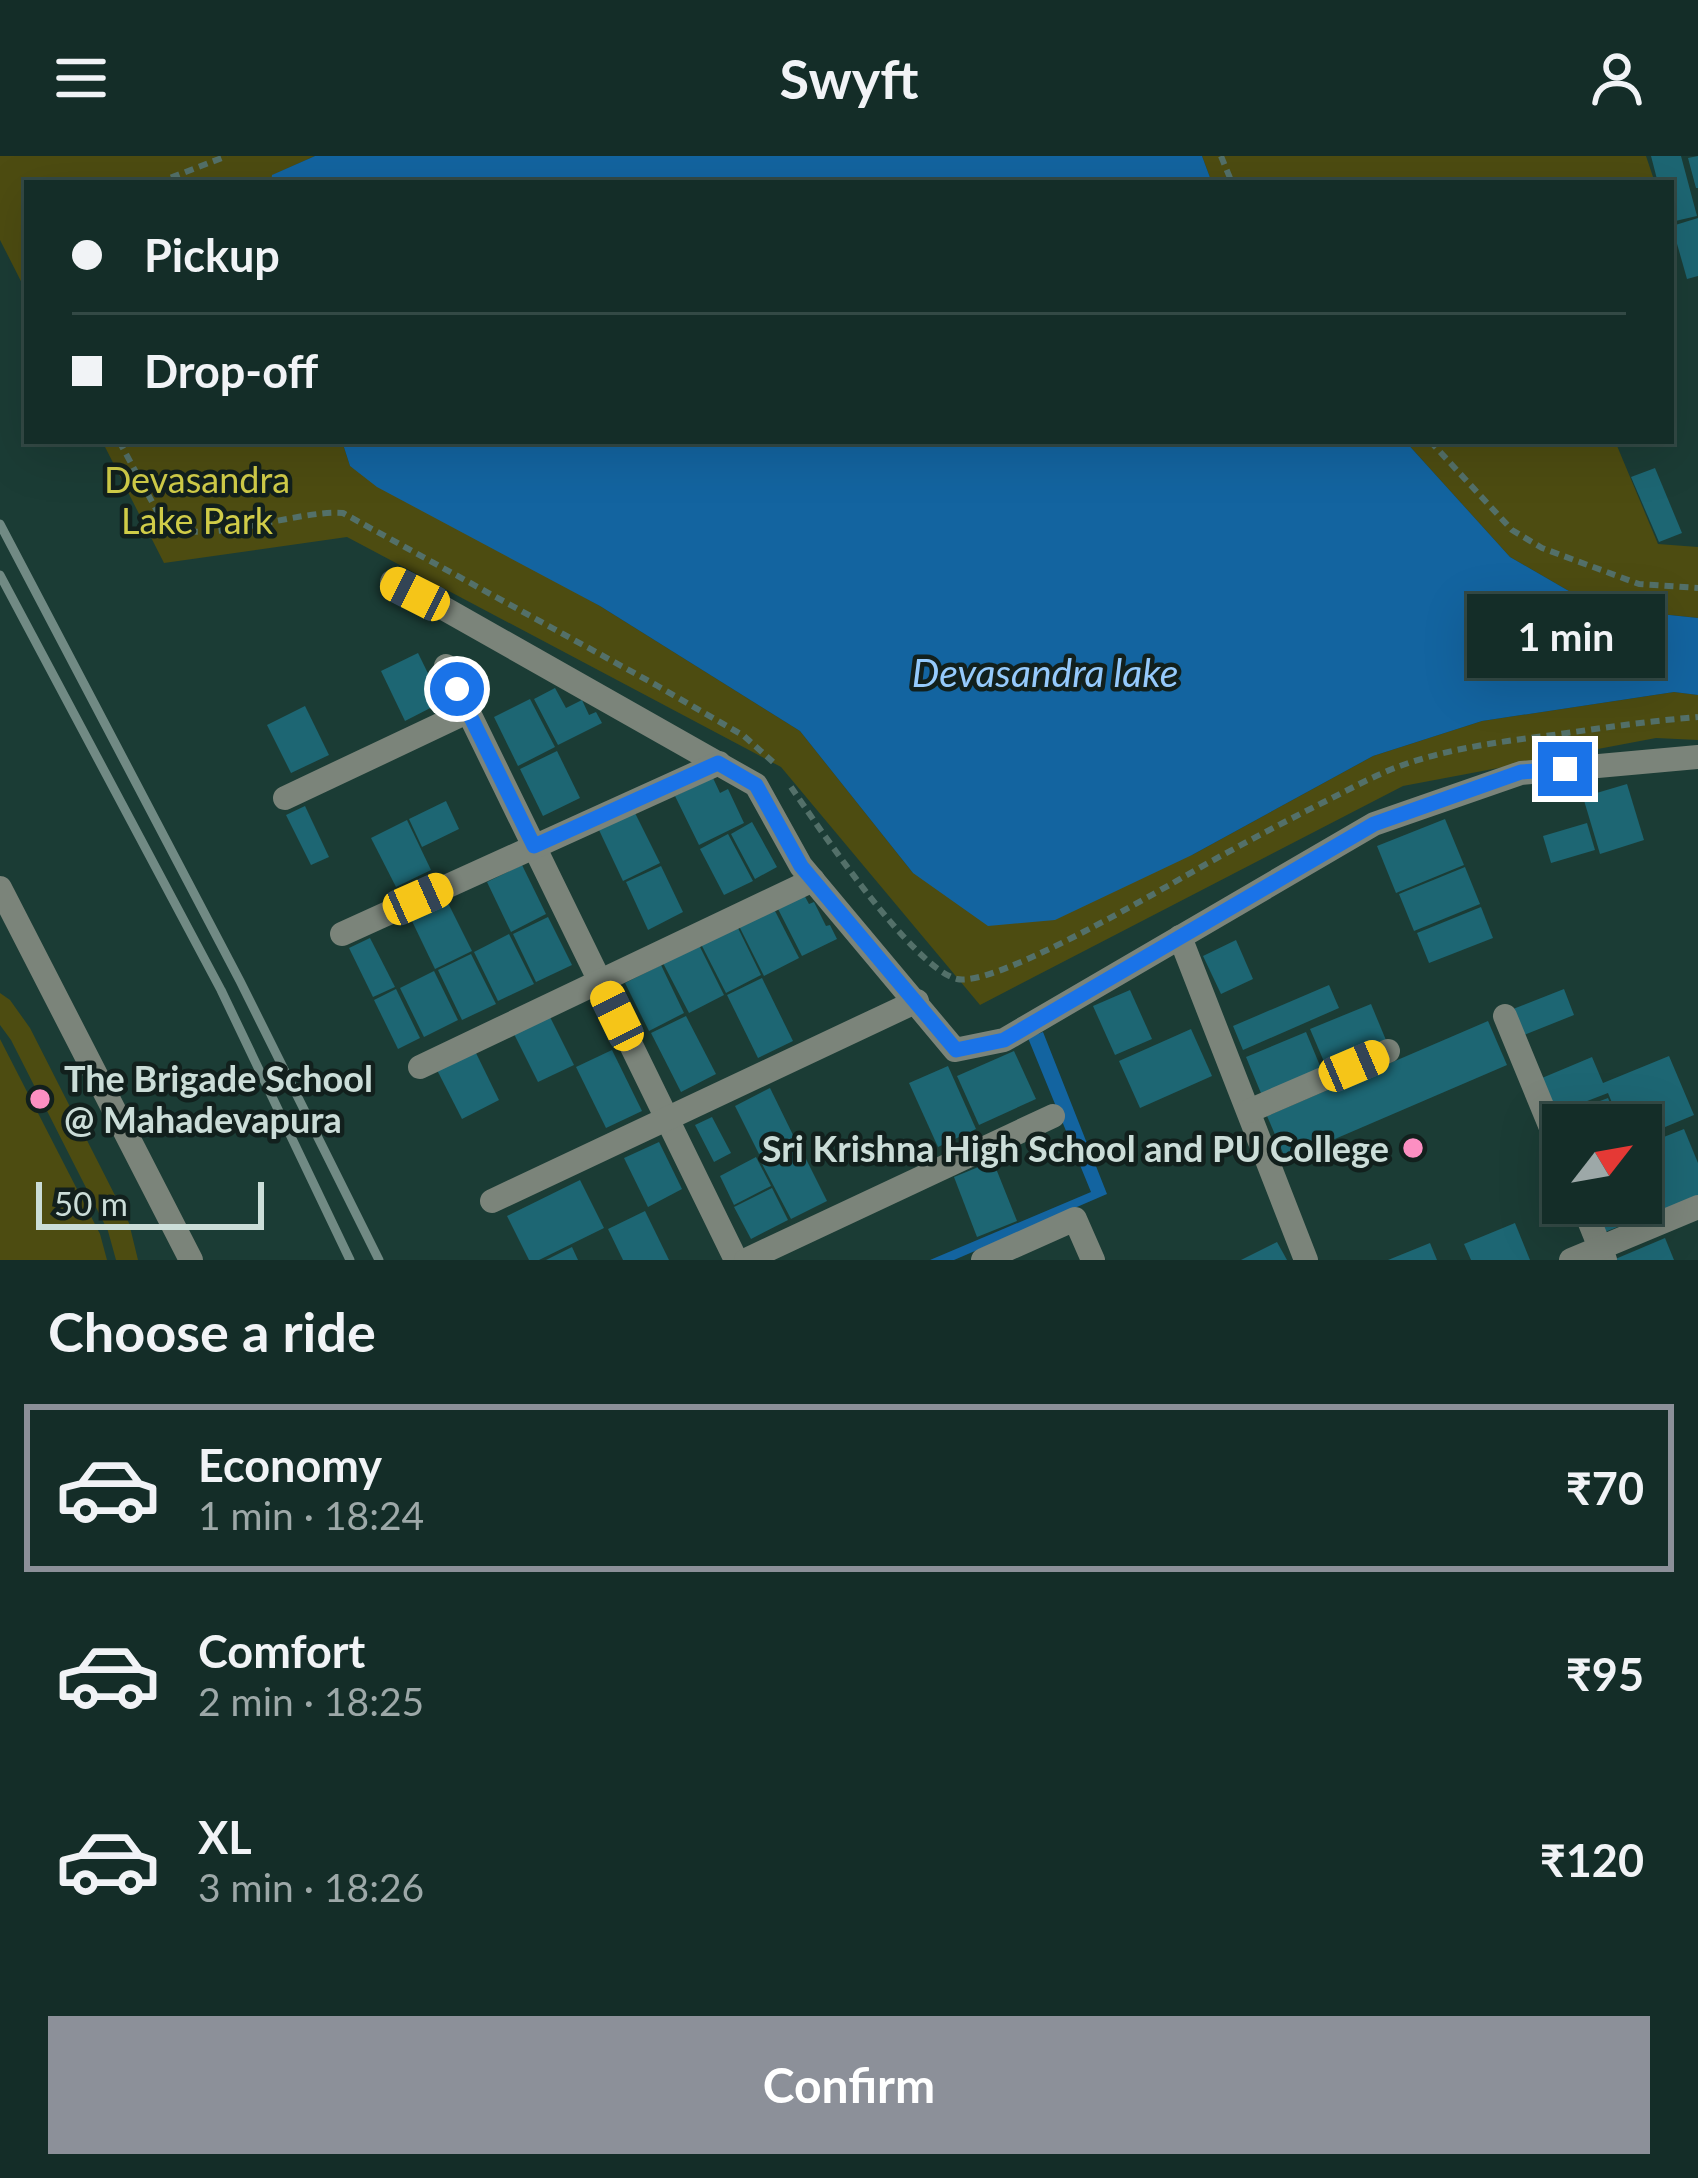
<!DOCTYPE html>
<html lang="en">
<head>
<meta charset="utf-8">
<style>
  :root { --surface:#142d28; --page:#213934; --text:#f1f3f6; --muted:#9da8a8; --line:#334945; --accent:#8c9099 }
  body { margin:0; font-family:Lato,sans-serif; background:var(--page); color:var(--text); height:100vh; display:flex; flex-direction:column; font-size:45px; white-space:nowrap }
  * { box-sizing:border-box; margin:0 }
  p { font-size:39px; color:var(--muted) }
  .icon { flex:none; width:66px; height:66px; fill:none; stroke:currentColor; stroke-width:2; stroke-linecap:round; stroke-linejoin:round }
  .map { position:relative; height:1104px; overflow:hidden }
  .details { display:flex; flex-direction:column; background:var(--surface); flex:1 }
  .details>* { flex:none }
  .guide { position:absolute; left:24px; top:24px; width:1650px; height:264px; border-radius:0px; box-shadow:0 12px 48px #0002,0 0 0 3px var(--line); display:grid; align-content:center; height:264px; padding:0 48px; background:var(--surface) }
  .needle { width:78px; rotate:59deg }
  .controls { position:absolute; left:1542px; top:948px; display:grid; gap:24px }
  .controls a { display:grid; place-items:center; width:120px; height:120px; border-radius:0px; background:var(--surface); box-shadow:0 12px 48px #0002,0 0 0 3px var(--line); font-size:60px }
  .scale { position:absolute; left:36px; bottom:30px; width:228px; box-sizing:border-box; padding-left:12px; border:6px solid #cbddd8; border-top:0; font-size:33px; line-height:42px; white-space:nowrap; color:#cbddd8; -webkit-text-stroke:9px #12201d; paint-order:stroke }
  .end { position:absolute; width:54px; height:54px; margin:-27px; border:15px solid #1a73e8; background:#fff; box-shadow:0 0 0 6px #fff }
  .from { border-radius:50% }
  .bubble { position:absolute; height:84px; border-radius:0px; background:var(--surface); box-shadow:0 12px 48px #0002,0 0 0 3px var(--line); font-size:39px; font-weight:700; line-height:84px; text-align:center }
  .car { position:absolute; width:36px; height:72px; margin:-36px -18px; border-radius:15px; box-shadow:0 0 9px 3px #0007; background:linear-gradient(#f5c518 24%,#345 0 40%,#f5c518 0 76%,#345 0 86%,#f5c518 0) }
  .guide b { display:flex; align-items:center; gap:42px; height:114px; font-size:45px }
  .guide b+b { border-top:3px solid var(--line) }
  .guide i { width:30px; height:30px; background:var(--text) }
  ul { padding:0; list-style:none }
  li { display:flex; align-items:center; gap:36px; height:168px; margin:0 24px 18px; padding:0 24px; border:6px solid transparent; border-radius:0px }
  li div { flex:1 }
  li b { display:block; font-size:45px }
  li em { font-style:normal; font-weight:700 }
  li.current { border-color:var(--accent) }
  li>.icon { width:108px; height:108px; stroke-width:1.5 }
  h2 { padding:0 48px; font-size:54px; line-height:144px }
  .button { display:flex; gap:24px; margin-top:auto; padding:24px 48px }
  .button a { flex:1; height:138px; border-radius:0px; background:var(--accent); color:#fff; font-size:48px; font-weight:700; line-height:138px; text-align:center }
  header { display:flex; justify-content:space-between; align-items:center; height:156px; padding:0 48px; background:var(--surface); font-size:54px; font-weight:700 }
  .map>svg:first-child { display:block }
  .green { fill:#4d4c11 }
  .water { fill:#1364a0 }
  .building { fill:#1d6673 }
  .lines { fill:none; stroke-linecap:round; stroke-linejoin:round }
  .path { stroke:#537069; stroke-width:6; stroke-dasharray:9 6; stroke-linecap:butt }
  .minor { stroke:#7b847a; stroke-width:24 }
  .tertiary { stroke:#7b847a; stroke-width:24 }
  .rail { stroke:#718a84; stroke-width:9 }
  .route { stroke:#1a73e8; stroke-width:15 }
  .poi-dot { fill:#fc8fc2; stroke:#12201d; stroke-width:4.5 }
  .labels { text-anchor:middle; dominant-baseline:central; stroke-width:9; stroke-linejoin:round; paint-order:stroke }
  .park-label { font-size:36px; fill:#d0cc48; stroke:#12201d }
  .poi-label { font-size:36px; font-weight:bold; fill:#cbddd8; stroke:#12201d; text-anchor:start }
  .water-label { font-size:39px; font-style:italic; fill:#95cafc; stroke:#12201d }
</style>
</head>
<body>
<header><svg class="icon" aria-label="menu" viewBox="0 0 24 24"><path d="M4 6h16M4 12h16M4 18h16"/></svg>Swyft<svg class="icon" aria-label="person" viewBox="0 0 24 24"><circle cx="12" cy="8" r="4"/><path d="M4 21q1-7 8-7t8 7"/></svg></header>
<div class="map">
<svg width="1698" height="1104" viewBox="0 0 1698 1104">
  <rect width="100%" height="100%" fill="#1b3c35"/>
  <g class="green">
    <path d="M 0,0 L 315,0 L 273,19 L 271,27 L 27,27 L 27,137 L 0,84 Z"/>
    <path d="M 1202,0 L 1646,0 L 1655,27 L 1212,27 Z"/>
    <path d="M 102,285 L 342,285 L 350,310 L 600,450 L 800,575 L 913,717 L 1192,699 L 1373,600 L 1482,565 L 1674,536 L 1698,539 L 1698,584 L 1656,582 L 1403,630 L 980,849 L 781,611 L 347,381 L 164,407 Z"/>
    <path d="M 1405,285 L 1615,285 L 1658,388 L 1698,391 L 1698,462 L 1661,458 L 1574,438 L 1510,401 Z"/>
    <path d="M 0,837 L 10,844 L 30,872 L 129,1067 L 138,1104 L 116,1104 L 108,1075 L 11,884 L 0,869 Z"/>
    <path d="M 0,883 L 100,1078 L 107,1104 L 0,1104 Z"/>
  </g>
  <g class="water">
    <path d="M 315,0 L 1202,0 L 1212,27 L 271,27 L 272,19 Z"/>
    <path d="M 342,285 L 1405,285 L 1510,401 L 1574,438 L 1660,458 L 1698,462 L 1698,539 L 1674,536 L 1482,565 L 1373,600 L 1192,699 L 1055,764 L 988,770 L 913,717 L 800,575 L 600,450 L 377,331 L 350,310 Z"/>
    <path d="M 1043,876 L 1107,1038 L 954,1104 L 930,1104 L 1091,1036 L 1028,882 Z"/>
  </g>
  <g class="building">
    <path d="M 1651,0 L 1681,0 L 1697,60 L 1671,66 L 1671,27 L 1658,27 Z"/>
    <path d="M 1698,0 L 1698,32 L 1696,32 L 1688,2 Z"/>
    <path d="M 1698,62 L 1698,120 L 1687,123 L 1672,70 Z"/>
    <path d="M 1655,312 L 1682,377 L 1659,386 L 1631,321 Z"/>
    <path d="M 418,497 L 442,546 L 405,565 L 381,515 Z"/>
    <path d="M 555,532 L 566,552 L 582,544 L 589,559 L 596,556 L 602,567 L 558,589 L 534,543 Z"/>
    <path d="M 530,543 L 555,591 L 518,610 L 494,561 Z"/>
    <path d="M 305,550 L 329,599 L 291,617 L 267,569 Z"/>
    <path d="M 557,595 L 580,642 L 543,660 L 520,613 Z"/>
    <path d="M 713,622 L 720,637 L 728,633 L 744,667 L 699,689 L 675,640 Z"/>
    <path d="M 1627,628 L 1644,684 L 1600,698 L 1583,641 Z"/>
    <path d="M 446,645 L 459,673 L 422,691 L 409,663 Z"/>
    <path d="M 305,650 L 329,701 L 311,709 L 286,659 Z"/>
    <path d="M 635,657 L 660,707 L 623,725 L 599,674 Z"/>
    <path d="M 1445,663 L 1464,709 L 1396,737 L 1377,690 Z"/>
    <path d="M 407,664 L 431,714 L 396,731 L 371,682 Z"/>
    <path d="M 752,666 L 777,711 L 755,723 L 731,678 Z"/>
    <path d="M 1587,667 L 1595,694 L 1551,707 L 1543,680 Z"/>
    <path d="M 728,678 L 753,725 L 724,739 L 700,693 Z"/>
    <path d="M 522,709 L 546,758 L 511,776 L 487,726 Z"/>
    <path d="M 661,710 L 683,756 L 648,774 L 626,726 Z"/>
    <path d="M 1465,711 L 1480,748 L 1414,775 L 1399,738 Z"/>
    <path d="M 803,737 L 809,748 L 814,746 L 826,770 L 830,769 L 837,783 L 802,800 L 777,751 Z"/>
    <path d="M 447,745 L 472,795 L 435,813 L 411,763 Z"/>
    <path d="M 1481,751 L 1493,782 L 1429,807 L 1417,777 Z"/>
    <path d="M 774,753 L 799,802 L 764,820 L 739,770 Z"/>
    <path d="M 548,761 L 572,809 L 536,826 L 513,778 Z"/>
    <path d="M 737,770 L 761,819 L 726,837 L 701,788 Z"/>
    <path d="M 509,778 L 534,828 L 498,845 L 474,796 Z"/>
    <path d="M 370,782 L 395,831 L 373,841 L 349,792 Z"/>
    <path d="M 1236,784 L 1253,823 L 1221,838 L 1203,800 Z"/>
    <path d="M 699,789 L 724,839 L 689,857 L 663,807 Z"/>
    <path d="M 471,798 L 496,848 L 462,864 L 438,814 Z"/>
    <path d="M 661,809 L 684,857 L 649,875 L 625,827 Z"/>
    <path d="M 434,815 L 458,864 L 424,881 L 400,832 Z"/>
    <path d="M 762,822 L 793,885 L 758,902 L 727,839 Z"/>
    <path d="M 1329,829 L 1339,852 L 1243,894 L 1233,870 Z"/>
    <path d="M 396,833 L 420,882 L 398,893 L 374,844 Z"/>
    <path d="M 1564,833 L 1574,859 L 1524,879 L 1513,853 Z"/>
    <path d="M 1130,834 L 1152,883 L 1115,899 L 1093,850 Z"/>
    <path d="M 1371,848 L 1388,889 L 1328,915 L 1310,873 Z"/>
    <path d="M 686,860 L 716,918 L 681,936 L 651,877 Z"/>
    <path d="M 550,861 L 574,909 L 538,926 L 514,878 Z"/>
    <path d="M 1488,865 L 1507,909 L 1286,1004 L 1267,960 Z"/>
    <path d="M 1191,873 L 1212,920 L 1140,952 L 1119,905 Z"/>
    <path d="M 1306,876 L 1323,917 L 1263,942 L 1246,901 Z"/>
    <path d="M 612,894 L 642,955 L 606,972 L 576,911 Z"/>
    <path d="M 475,895 L 499,944 L 462,963 L 437,914 Z"/>
    <path d="M 1014,895 L 1036,943 L 979,969 L 957,920 Z"/>
    <path d="M 1669,900 L 1694,959 L 1641,981 L 1641,969 L 1621,969 L 1608,937 L 1556,957 L 1542,922 L 1592,901 L 1603,927 Z"/>
    <path d="M 948,910 L 976,973 L 938,991 L 909,927 Z"/>
    <path d="M 770,932 L 794,981 L 759,998 L 735,950 Z"/>
    <path d="M 1608,942 L 1619,969 L 1560,969 L 1557,961 Z"/>
    <path d="M 712,961 L 731,997 L 714,1006 L 695,969 Z"/>
    <path d="M 1684,973 L 1698,1007 L 1698,1047 L 1665,1061 L 1641,1001 L 1641,990 Z"/>
    <path d="M 796,983 L 827,1045 L 791,1063 L 759,1002 Z"/>
    <path d="M 659,986 L 682,1033 L 648,1051 L 624,1002 Z"/>
    <path d="M 756,1001 L 771,1030 L 734,1049 L 720,1020 Z"/>
    <path d="M 993,1005 L 1017,1065 L 977,1081 L 954,1021 Z"/>
    <path d="M 1641,1023 L 1655,1056 L 1605,1076 L 1593,1047 L 1641,1047 Z"/>
    <path d="M 580,1024 L 604,1072 L 539,1104 L 529,1104 L 507,1060 Z"/>
    <path d="M 772,1032 L 788,1064 L 751,1083 L 734,1051 Z"/>
    <path d="M 645,1055 L 669,1104 L 623,1104 L 608,1073 Z"/>
    <path d="M 1515,1067 L 1530,1104 L 1471,1104 L 1464,1088 Z"/>
    <path d="M 1665,1082 L 1674,1104 L 1613,1104 Z"/>
    <path d="M 1277,1086 L 1287,1104 L 1241,1104 Z"/>
    <path d="M 1430,1087 L 1437,1104 L 1388,1104 Z"/>
    <path d="M 572,1091 L 578,1104 L 546,1104 Z"/>
  </g>
  <g class="lines">
    <g class="path">
      <path d="M 1221,0 L 1232,27"/>
      <path d="M 157,27 L 227,0"/>
      <path d="M 27,93 L 27,101"/>
      <path d="M 119,285 L 163,366 C 195,394 296,353 343,357 L 656,529 L 744,580 L 773,606"/>
      <path d="M 1430,285 L 1512,374 L 1542,392 L 1639,428 L 1698,432"/>
      <path d="M 791,631 C 819,672 913,812 957,823 C 992,831 1137,747 1173,727 C 1223,698 1274,671 1326,645 C 1348,634 1370,622 1392,613 C 1443,593 1498,586 1553,579 C 1601,572 1649,565 1698,561"/>
    </g>
    <g class="minor">
      <path d="M 392,426 L 438,449 L 756,629 L 801,710 L 955,894 L 1004,884 L 1374,668 L 1521,617 L 1698,601"/>
      <path d="M 446,510 L 736,1104"/>
      <path d="M 285,642 L 467,556"/>
      <path d="M 342,778 L 719,607"/>
      <path d="M 1180,781 L 1306,1104"/>
      <path d="M 1505,860 L 1563,1001"/>
      <path d="M 420,911 L 813,724"/>
      <path d="M 1249,955 L 1388,895"/>
      <path d="M 492,1045 L 917,845"/>
      <path d="M 1582,1047 L 1605,1104"/>
      <path d="M 746,1104 L 1053,960"/>
      <path d="M 983,1104 L 1075,1063 L 1093,1104"/>
      <path d="M 1571,1104 L 1698,1051"/>
    </g>
    <path class="tertiary" d="M 0,732 L 191,1104"/>
    <g class="rail">
      <path d="M 0,368 L 240,825 L 379,1104"/>
      <path d="M 0,419 L 221,834 L 350,1104"/>
    </g>
  </g>
  <g class="lines">
    <path class="route" d="M 457,533 L 534,690 L 718,607 L 756,629 L 801,710 L 956,894 L 1004,884 L 1374,668 L 1521,616 L 1565,613"/>
  </g>
  <g class="poi-dot">
    <circle cx="40" cy="943" r="12"/>
    <circle cx="1413" cy="992" r="12"/>
  </g>
  <g class="labels">
    <g class="park-label">
      <text x="197" y="323">Devasandra<tspan x="197" dy="41">Lake Park</tspan></text>
    </g>
    <g class="poi-label">
      <text x="64" y="922">The Brigade School<tspan x="64" dy="41">@ Mahadevapura</tspan></text>
      <text x="1389" y="992" text-anchor="end">Sri Krishna High School and PU College</text>
    </g>
    <g class="water-label">
      <text x="1045" y="516">Devasandra lake</text>
    </g>
  </g>
</svg>
<div class="controls">
<a><svg class="needle" viewBox="-14 -14 28 28"><path d="M0-13l5 13h-10z" fill="#e53935"/><path d="M0 13l5-13h-10z" fill="#9da8a8"/></svg></a>
</div>
<div class="scale">50 m</div>
<i class="end from" style="left:457px;top:533px"></i>
<i class="end" style="left:1565px;top:613px"></i>
<div class="bubble" style="left:1467px;top:438px;width:198px">1 min</div>
<i class="car" style="left:415px;top:438px;rotate:297deg"></i>
<i class="car" style="left:418px;top:743px;rotate:66deg"></i>
<i class="car" style="left:617px;top:860px;rotate:334deg"></i>
<i class="car" style="left:1354px;top:910px;rotate:67deg"></i>
<div class="guide">
<b><i class="from"></i>Pickup</b>
<b><i></i>Drop-off</b>
</div>
</div>
<section class="details">
<h2>Choose a ride</h2>
<ul>
<li class="current"><svg class="icon" aria-label="car" viewBox="0 0 24 24"><path d="M5 17H2v-5l4-1 3-4h7l3 4 3 1v5h-3M9 17h6M6 11h13"/><circle cx="7" cy="17" r="2"/><circle cx="17" cy="17" r="2"/></svg><div><b>Economy</b><p>1 min · 18:24</p></div><em>₹70</em></li>
<li><svg class="icon" aria-label="car" viewBox="0 0 24 24"><path d="M5 17H2v-5l4-1 3-4h7l3 4 3 1v5h-3M9 17h6M6 11h13"/><circle cx="7" cy="17" r="2"/><circle cx="17" cy="17" r="2"/></svg><div><b>Comfort</b><p>2 min · 18:25</p></div><em>₹95</em></li>
<li><svg class="icon" aria-label="car" viewBox="0 0 24 24"><path d="M5 17H2v-5l4-1 3-4h7l3 4 3 1v5h-3M9 17h6M6 11h13"/><circle cx="7" cy="17" r="2"/><circle cx="17" cy="17" r="2"/></svg><div><b>XL</b><p>3 min · 18:26</p></div><em>₹120</em></li>
</ul>
<div class="button"><a>Confirm</a></div>
</section>
</body>
</html>
